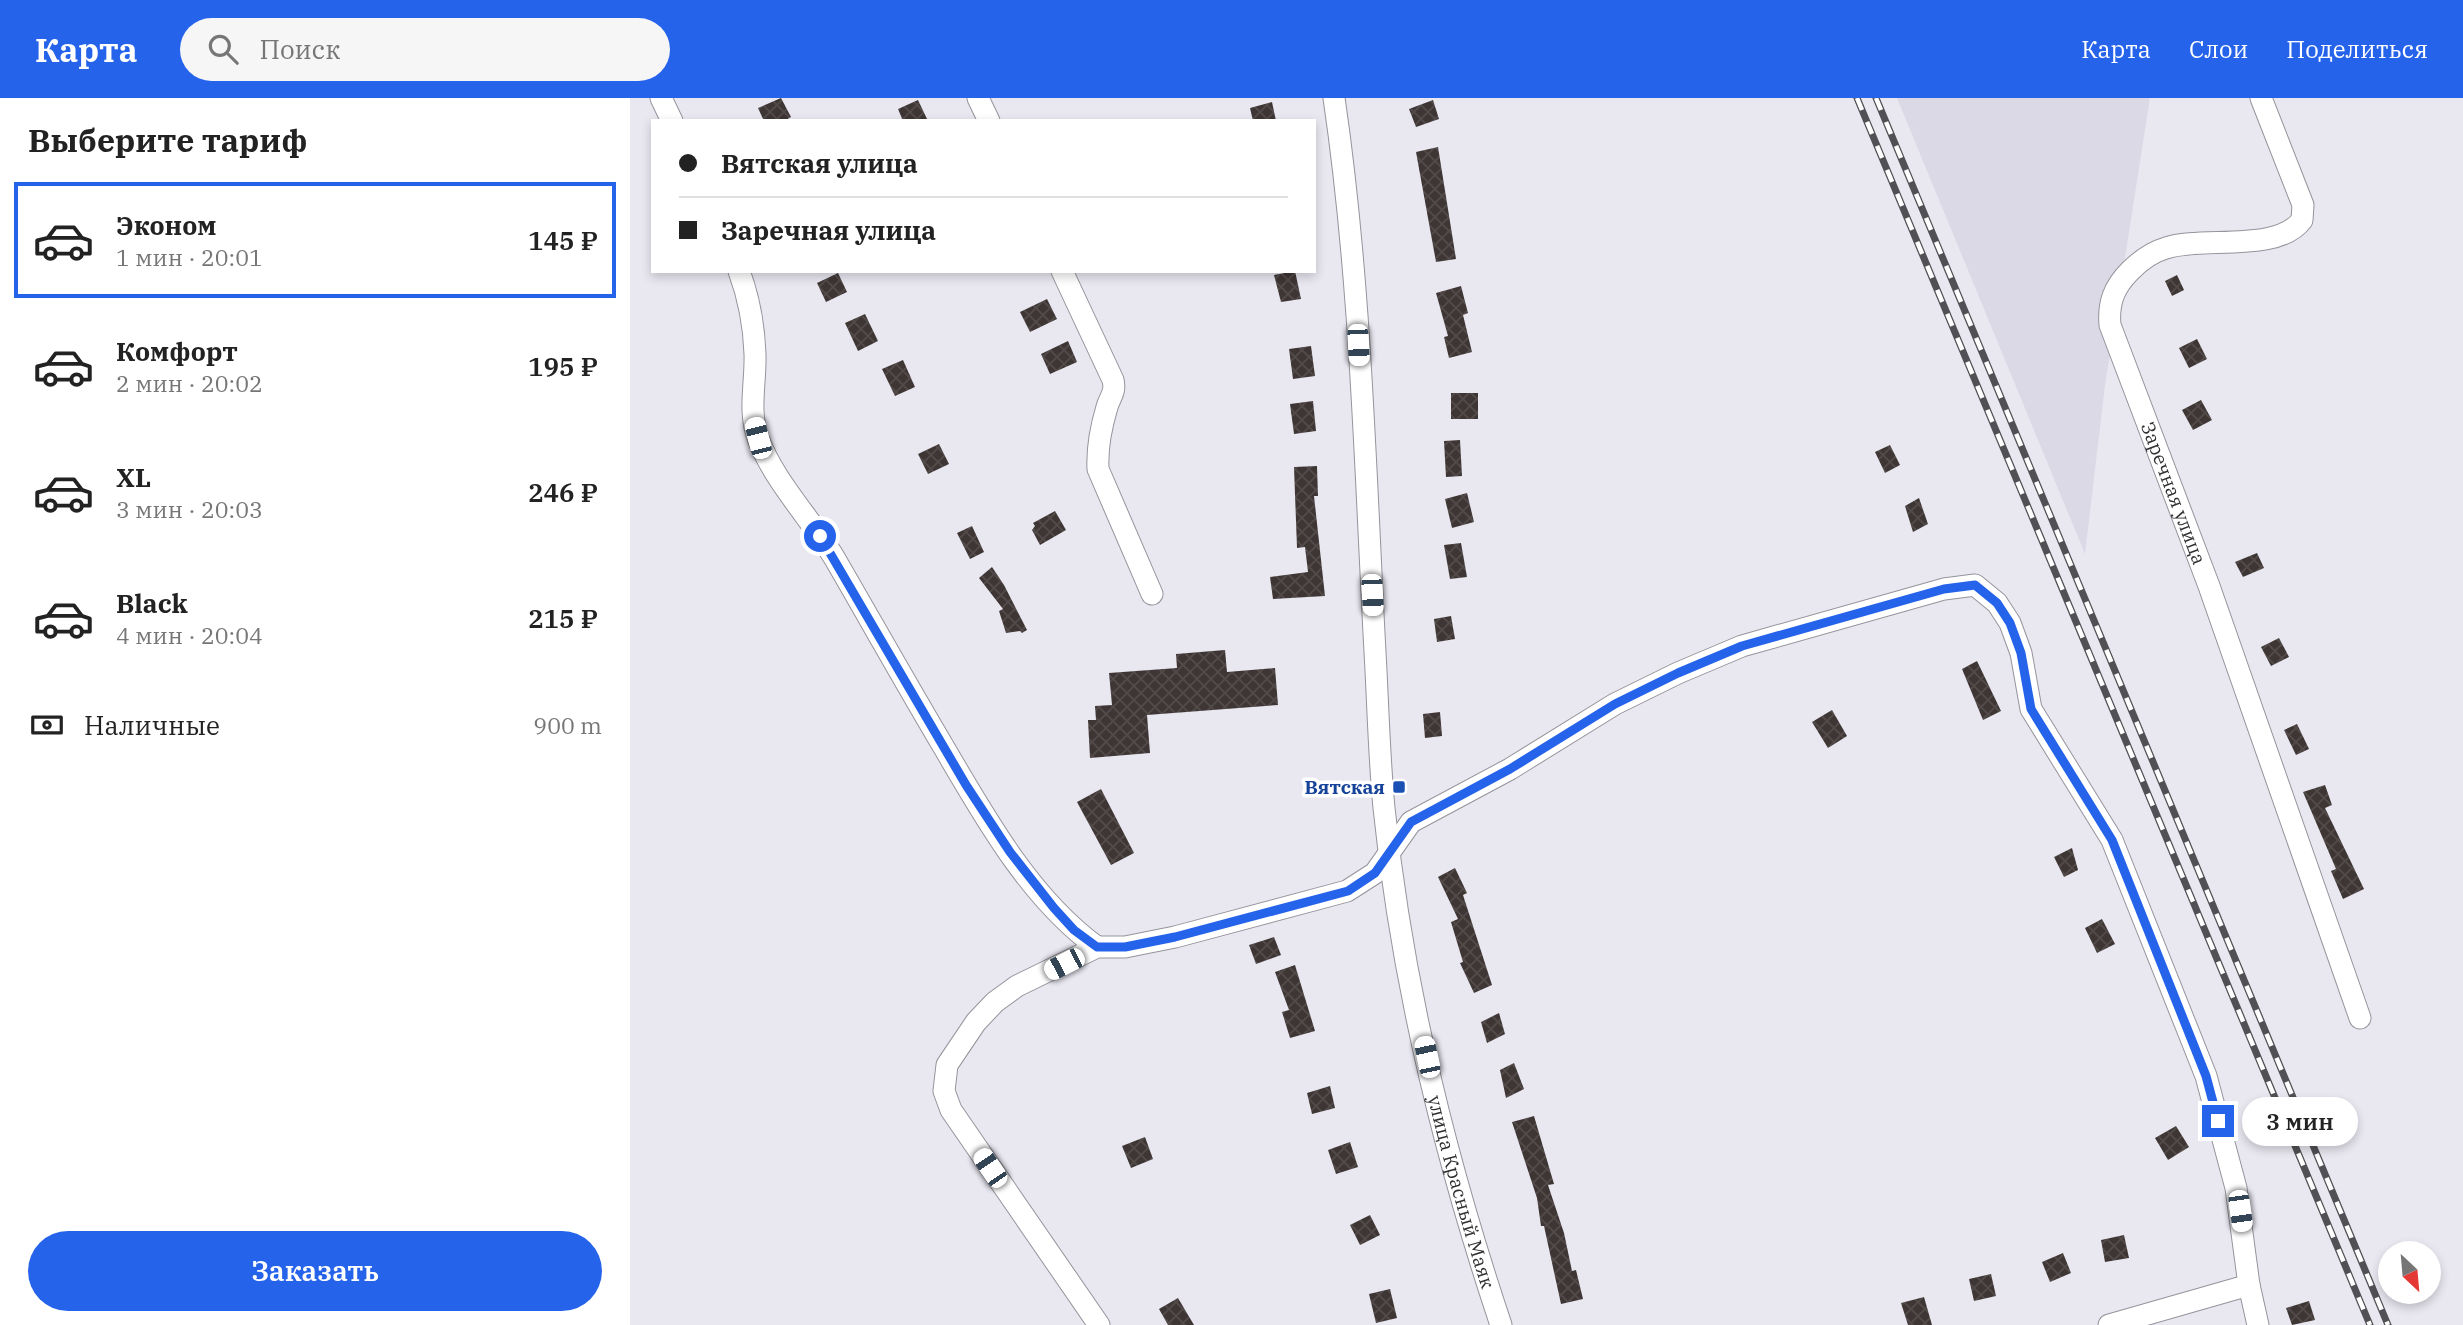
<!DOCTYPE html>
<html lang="ru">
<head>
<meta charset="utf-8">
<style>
  :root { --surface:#fff; --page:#f6f6f6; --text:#222; --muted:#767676; --line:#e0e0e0; --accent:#2563eb }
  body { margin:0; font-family:"IBM Plex Serif",serif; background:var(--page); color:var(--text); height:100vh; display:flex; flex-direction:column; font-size:26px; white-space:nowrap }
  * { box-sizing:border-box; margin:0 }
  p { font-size:23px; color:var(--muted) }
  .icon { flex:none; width:38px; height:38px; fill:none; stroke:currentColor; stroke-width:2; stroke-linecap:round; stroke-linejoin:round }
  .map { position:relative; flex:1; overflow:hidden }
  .drawer { display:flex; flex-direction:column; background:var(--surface); width:630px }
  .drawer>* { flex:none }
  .banner { position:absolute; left:21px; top:21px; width:665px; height:154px; border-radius:0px; box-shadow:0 4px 10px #0003; display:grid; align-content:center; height:154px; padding:0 28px; background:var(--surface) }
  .needle { width:46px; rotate:154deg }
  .fabs { position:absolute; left:1748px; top:1143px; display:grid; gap:14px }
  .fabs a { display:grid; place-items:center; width:63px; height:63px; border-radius:50%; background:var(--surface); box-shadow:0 4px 10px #0003; font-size:35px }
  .end { position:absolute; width:32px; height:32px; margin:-16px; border:9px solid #2563eb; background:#fff; box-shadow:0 0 0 4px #fff }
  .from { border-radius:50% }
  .bubble { position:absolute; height:49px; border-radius:24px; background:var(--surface); box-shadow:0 4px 10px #0003; font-size:23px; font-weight:600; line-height:49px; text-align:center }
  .car { position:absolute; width:21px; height:42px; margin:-21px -10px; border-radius:9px; box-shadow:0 0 5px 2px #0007; background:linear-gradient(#fff 24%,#345 0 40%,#fff 0 76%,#345 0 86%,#fff 0) }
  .banner b { display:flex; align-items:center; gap:24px; height:66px; font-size:26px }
  .banner b+b { border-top:2px solid var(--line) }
  .banner i { width:18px; height:18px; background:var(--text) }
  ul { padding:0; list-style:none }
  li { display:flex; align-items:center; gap:21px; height:116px; margin:0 14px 10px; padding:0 14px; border:4px solid transparent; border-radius:0px }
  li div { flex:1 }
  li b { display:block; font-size:26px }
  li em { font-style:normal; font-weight:600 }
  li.current { border-color:var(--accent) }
  li>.icon { width:63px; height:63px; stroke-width:1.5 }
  h2 { padding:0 28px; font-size:32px; line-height:84px }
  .pay { display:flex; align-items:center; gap:18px; height:77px; padding:0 28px; font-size:26px }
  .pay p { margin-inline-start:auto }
  .action { display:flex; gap:14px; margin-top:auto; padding:14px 28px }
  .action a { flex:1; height:80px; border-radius:42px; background:var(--accent); color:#fff; font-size:28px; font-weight:600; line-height:80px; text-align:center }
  header { display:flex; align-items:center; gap:42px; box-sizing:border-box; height:98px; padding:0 35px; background:var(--accent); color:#fff }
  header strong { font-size:33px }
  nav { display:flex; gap:38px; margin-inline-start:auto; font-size:24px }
  .search { width:490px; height:63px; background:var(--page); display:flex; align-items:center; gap:18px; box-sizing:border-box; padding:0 24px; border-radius:38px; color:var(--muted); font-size:26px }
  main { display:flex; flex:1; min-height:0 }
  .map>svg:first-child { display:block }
  .built { fill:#dcd9e7 }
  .building { fill:url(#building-cross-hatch) }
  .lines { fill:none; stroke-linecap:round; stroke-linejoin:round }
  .minor-casing { stroke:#95939b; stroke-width:23 }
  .minor { stroke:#fff; stroke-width:21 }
  .rail-casing { stroke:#515054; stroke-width:7 }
  .rail { stroke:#fff; stroke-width:4.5; stroke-dasharray:13; stroke-linecap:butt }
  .route { stroke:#2563eb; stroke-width:9 }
  .transit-dot { fill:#1a4fb4; stroke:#fff; stroke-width:2.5 }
  .labels { text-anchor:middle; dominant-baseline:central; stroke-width:7; stroke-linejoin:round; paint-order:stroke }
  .street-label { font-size:19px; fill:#302f32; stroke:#fff }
  .transit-label { font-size:19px; font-weight:bold; fill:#164399; stroke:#fff; text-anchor:end }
</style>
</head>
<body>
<header>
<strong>Карта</strong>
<div class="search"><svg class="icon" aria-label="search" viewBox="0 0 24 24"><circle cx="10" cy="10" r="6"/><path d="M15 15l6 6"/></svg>Поиск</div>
<nav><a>Карта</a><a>Слои</a><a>Поделиться</a></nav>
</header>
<main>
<section class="drawer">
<h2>Выберите тариф</h2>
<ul>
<li class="current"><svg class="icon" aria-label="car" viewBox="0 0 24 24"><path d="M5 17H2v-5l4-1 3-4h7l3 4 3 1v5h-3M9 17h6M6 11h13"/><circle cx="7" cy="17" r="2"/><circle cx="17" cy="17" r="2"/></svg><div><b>Эконом</b><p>1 мин · 20:01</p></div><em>145 ₽</em></li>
<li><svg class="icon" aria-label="car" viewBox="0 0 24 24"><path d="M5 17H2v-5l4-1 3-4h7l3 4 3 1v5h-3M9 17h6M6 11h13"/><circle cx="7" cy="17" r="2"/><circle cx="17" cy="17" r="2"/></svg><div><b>Комфорт</b><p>2 мин · 20:02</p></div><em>195 ₽</em></li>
<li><svg class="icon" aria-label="car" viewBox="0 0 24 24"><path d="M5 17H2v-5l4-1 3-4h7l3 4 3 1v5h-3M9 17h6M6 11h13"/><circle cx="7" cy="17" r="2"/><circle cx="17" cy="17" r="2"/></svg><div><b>XL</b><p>3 мин · 20:03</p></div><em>246 ₽</em></li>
<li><svg class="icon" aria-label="car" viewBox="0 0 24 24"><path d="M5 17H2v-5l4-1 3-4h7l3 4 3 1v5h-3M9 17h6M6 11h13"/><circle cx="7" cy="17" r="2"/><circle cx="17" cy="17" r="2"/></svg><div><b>Black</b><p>4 мин · 20:04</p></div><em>215 ₽</em></li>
</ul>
<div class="pay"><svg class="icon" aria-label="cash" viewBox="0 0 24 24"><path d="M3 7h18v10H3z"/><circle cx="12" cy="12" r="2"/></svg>Наличные<p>900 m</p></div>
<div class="action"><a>Заказать</a></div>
</section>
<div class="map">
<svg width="1833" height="1227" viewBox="0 0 1833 1227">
  <defs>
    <pattern id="building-cross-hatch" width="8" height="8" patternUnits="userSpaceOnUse" patternTransform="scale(1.75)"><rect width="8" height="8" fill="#3e3635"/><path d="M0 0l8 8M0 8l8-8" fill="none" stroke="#524b4a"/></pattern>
  </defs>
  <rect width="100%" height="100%" fill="#e9e7f0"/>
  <path class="built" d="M 1267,0 L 1520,0 L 1475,287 L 1455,456 Z"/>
  <g class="building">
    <path d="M 151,0 L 161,19 L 154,23 L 134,23 L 128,10 Z"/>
    <path d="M 288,2 L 298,23 L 273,23 L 268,11 Z"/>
    <path d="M 803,2 L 809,21 L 786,29 L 779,11 Z"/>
    <path d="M 642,4 L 646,23 L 623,23 L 620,10 Z"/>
    <path d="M 808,49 L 826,161 L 806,164 L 786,54 Z"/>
    <path d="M 665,173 L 671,201 L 651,204 L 644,177 Z"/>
    <path d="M 208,175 L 217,194 L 196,204 L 187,185 Z"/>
    <path d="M 1547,177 L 1554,192 L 1542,198 L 1535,183 Z"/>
    <path d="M 831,188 L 838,215 L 833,217 L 842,254 L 819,260 L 814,239 L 818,238 L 806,195 Z"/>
    <path d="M 417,201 L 427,221 L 400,234 L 390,214 Z"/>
    <path d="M 235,216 L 248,243 L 228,253 L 215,225 Z"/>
    <path d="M 1567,241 L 1577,261 L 1559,270 L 1549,250 Z"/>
    <path d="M 438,243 L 447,264 L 420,276 L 411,256 Z"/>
    <path d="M 681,248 L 685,278 L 663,281 L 659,251 Z"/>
    <path d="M 273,262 L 285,289 L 265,298 L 252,271 Z"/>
    <rect x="821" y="295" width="27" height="26"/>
    <path d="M 1571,302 L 1582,322 L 1563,332 L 1552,312 Z"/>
    <path d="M 683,303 L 686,333 L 664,336 L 660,306 Z"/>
    <path d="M 830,342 L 832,378 L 816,379 L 814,343 Z"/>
    <path d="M 309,346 L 319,366 L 298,376 L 288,356 Z"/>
    <path d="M 1260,347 L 1270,367 L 1255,375 L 1245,354 Z"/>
    <path d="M 687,368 L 688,398 L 684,398 L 695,498 L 643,501 L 640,479 L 678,474 L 675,449 L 667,450 L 664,369 Z"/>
    <path d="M 837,395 L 844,424 L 822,430 L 815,401 Z"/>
    <path d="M 1289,400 L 1298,426 L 1283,434 L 1275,408 Z"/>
    <path d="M 425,413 L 436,432 L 410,447 L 402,432 L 405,428 L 403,425 Z"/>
    <path d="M 342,428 L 354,454 L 340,461 L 327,435 Z"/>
    <path d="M 831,445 L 837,479 L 820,481 L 814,447 Z"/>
    <path d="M 1627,455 L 1634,470 L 1613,479 L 1605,464 Z"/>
    <path d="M 362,469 L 374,487 L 397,532 L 392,535 L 390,533 L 376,535 L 369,513 L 373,511 L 349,480 Z"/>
    <path d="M 821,518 L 825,541 L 807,544 L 804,521 Z"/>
    <path d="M 1649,540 L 1659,559 L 1641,568 L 1631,549 Z"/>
    <path d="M 595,552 L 597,574 L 645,570 L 648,607 L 517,617 L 520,655 L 460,660 L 458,622 L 466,622 L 465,608 L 482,607 L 479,575 L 547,570 L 546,556 Z"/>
    <path d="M 1347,563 L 1371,613 L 1353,622 L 1332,571 Z"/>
    <path d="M 1202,612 L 1217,638 L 1198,650 L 1182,624 Z"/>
    <path d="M 810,614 L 812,638 L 795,640 L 793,616 Z"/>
    <path d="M 1667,626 L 1679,651 L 1666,657 L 1654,632 Z"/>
    <path d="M 1695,687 L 1702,707 L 1695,710 L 1734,791 L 1713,801 L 1701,773 L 1706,771 L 1673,694 Z"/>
    <path d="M 471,691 L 504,755 L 481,767 L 447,704 Z"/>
    <path d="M 1442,750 L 1448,772 L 1434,779 L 1424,759 Z"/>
    <path d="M 825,770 L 837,795 L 833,797 L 862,887 L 844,895 L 830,865 L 833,864 L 821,824 L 828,821 L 808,779 Z"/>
    <path d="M 1472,821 L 1485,846 L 1467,855 L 1455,830 Z"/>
    <path d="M 644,839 L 651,857 L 626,866 L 619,847 Z"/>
    <path d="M 665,867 L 685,933 L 660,940 L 652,914 L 659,912 L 645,874 Z"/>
    <path d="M 869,915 L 875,936 L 857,945 L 851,924 Z"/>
    <path d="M 884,965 L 894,991 L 876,1000 L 870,972 Z"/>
    <path d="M 700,988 L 705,1010 L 682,1016 L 677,995 Z"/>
    <path d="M 904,1018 L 924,1086 L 918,1087 L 934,1135 L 942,1173 L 946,1172 L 953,1201 L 931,1206 L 914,1128 L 911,1128 L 907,1100 L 882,1024 Z"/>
    <path d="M 1546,1028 L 1559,1049 L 1538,1062 L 1525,1040 Z"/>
    <path d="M 515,1039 L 523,1061 L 501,1070 L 492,1048 Z"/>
    <path d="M 720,1044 L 728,1069 L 706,1076 L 698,1052 Z"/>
    <path d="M 740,1117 L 750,1137 L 730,1147 L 720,1127 Z"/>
    <path d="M 1494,1137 L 1499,1160 L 1475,1164 L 1471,1142 Z"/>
    <path d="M 1433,1155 L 1441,1175 L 1420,1184 L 1412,1164 Z"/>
    <path d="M 1361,1176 L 1366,1198 L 1344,1203 L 1339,1181 Z"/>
    <path d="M 760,1191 L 767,1220 L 746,1225 L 739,1196 Z"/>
    <path d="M 1294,1199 L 1302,1227 L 1278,1227 L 1271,1205 Z"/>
    <path d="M 548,1200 L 564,1227 L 538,1227 L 529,1211 Z"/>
    <path d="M 1679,1203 L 1685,1222 L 1662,1227 L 1656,1210 Z"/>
  </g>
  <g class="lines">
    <g class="minor-casing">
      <g id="minor">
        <path d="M 31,0 L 42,23"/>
        <path d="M 348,0 L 359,23"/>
        <path id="s1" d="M 704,0 C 731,183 735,369 745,554 C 748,606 749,658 754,710 C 772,885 815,1060 871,1227"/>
        <path id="s2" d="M 1631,0 L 1673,107 L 1672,122 C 1648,155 1572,138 1536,150 C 1522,154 1510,163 1500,173 C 1484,189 1478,205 1480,227 L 1579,488 L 1730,920"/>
        <path d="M 109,173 C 119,200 124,227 125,256 C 126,284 118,313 128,340 C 143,382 182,422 205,461 C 242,525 278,589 316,653 C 357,723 401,801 467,849"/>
        <path d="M 432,173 L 483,282 C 486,294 480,299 477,309 C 471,329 467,351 468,371 L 522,496"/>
        <path d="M 469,1227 L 321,1012 L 314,993 L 317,967 L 346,924 L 365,904 L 387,888 L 467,849 L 495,849 L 545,839 L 717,793 L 745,775 L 781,724 L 880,671 L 985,606 L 1048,575 L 1112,548 L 1314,491 L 1345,487 L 1367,505 L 1380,525 L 1391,555 L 1401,611 L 1482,742 L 1576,978 L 1606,1090 L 1619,1187 L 1628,1227"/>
        <path d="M 1479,1227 L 1619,1187"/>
      </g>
    </g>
    <use href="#minor" class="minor"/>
    <g class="rail-casing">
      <g id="rail">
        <path d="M 1227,0 L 1740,1227"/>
        <path d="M 1246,0 L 1758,1227"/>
      </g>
    </g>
    <use href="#rail" class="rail"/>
  </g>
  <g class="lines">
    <path class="route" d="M 190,438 L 336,687 L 380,754 L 424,810 L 444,832 L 467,849 L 495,849 L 545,839 L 718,793 L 745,775 L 781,724 L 880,671 L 985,606 L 1048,575 L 1112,548 L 1314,491 L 1345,487 L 1367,505 L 1380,525 L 1391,555 L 1401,611 L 1482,742 L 1576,978 L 1588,1023"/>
  </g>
  <rect class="transit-dot" x="762" y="682" width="14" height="14" rx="3.5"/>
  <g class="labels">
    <g class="street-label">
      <text stroke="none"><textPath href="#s2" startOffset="555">Заречная улица</textPath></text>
      <text stroke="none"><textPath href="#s1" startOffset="1104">улица Красный Маяк</textPath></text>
    </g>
    <g class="transit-label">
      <text x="755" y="689">Вятская</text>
    </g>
  </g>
</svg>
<div class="fabs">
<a><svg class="needle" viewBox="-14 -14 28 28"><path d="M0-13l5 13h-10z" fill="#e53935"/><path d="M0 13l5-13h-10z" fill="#767676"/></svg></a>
</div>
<i class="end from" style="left:190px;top:438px"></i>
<i class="end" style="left:1588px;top:1023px"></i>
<div class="bubble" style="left:1612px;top:999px;width:116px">3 мин</div>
<i class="car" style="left:728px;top:247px;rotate:177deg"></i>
<i class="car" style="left:128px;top:340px;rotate:346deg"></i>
<i class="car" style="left:742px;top:497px;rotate:177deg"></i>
<i class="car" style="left:434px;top:866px;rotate:243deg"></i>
<i class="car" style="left:797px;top:959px;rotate:348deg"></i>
<i class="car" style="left:360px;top:1070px;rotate:326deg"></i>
<i class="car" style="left:1610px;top:1113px;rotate:172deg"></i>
<div class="banner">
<b><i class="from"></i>Вятская улица</b>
<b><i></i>Заречная улица</b>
</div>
</div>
</main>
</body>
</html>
